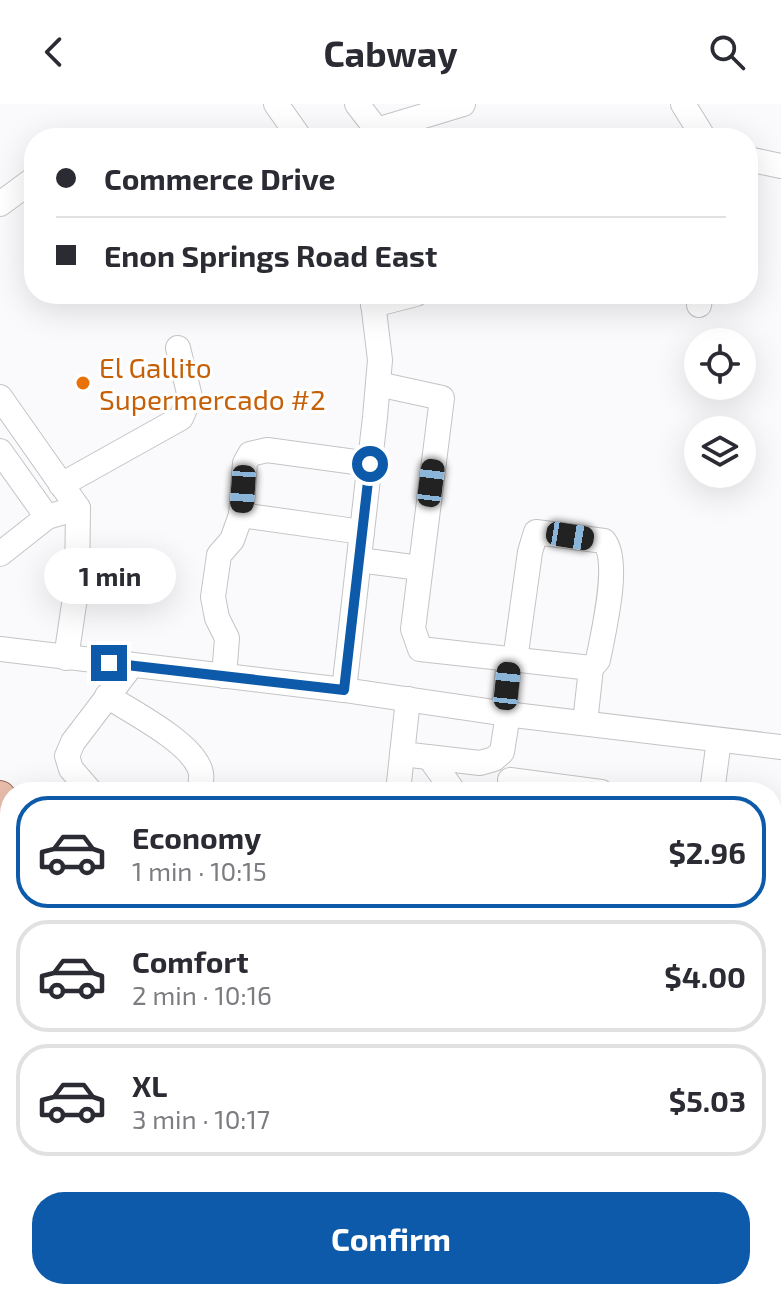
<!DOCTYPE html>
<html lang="en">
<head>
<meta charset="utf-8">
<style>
  :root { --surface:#fff; --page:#f2f2f3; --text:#2b2b33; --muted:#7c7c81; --line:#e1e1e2; --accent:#0c5aa9 }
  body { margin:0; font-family:"Exo 2",sans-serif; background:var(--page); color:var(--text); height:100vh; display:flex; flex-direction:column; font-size:30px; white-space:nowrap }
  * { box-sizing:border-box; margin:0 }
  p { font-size:26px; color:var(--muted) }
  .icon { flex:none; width:44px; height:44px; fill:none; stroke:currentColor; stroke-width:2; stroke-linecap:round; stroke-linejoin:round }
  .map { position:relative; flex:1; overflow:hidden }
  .side { position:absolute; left:0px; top:678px; width:782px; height:518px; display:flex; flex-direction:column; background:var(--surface); border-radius:32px 32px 0 0; box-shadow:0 8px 32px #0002 }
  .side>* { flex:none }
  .banner { position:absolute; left:24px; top:24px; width:734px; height:176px; border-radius:32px; box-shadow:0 8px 32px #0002; display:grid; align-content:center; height:176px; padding:0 32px; background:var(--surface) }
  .fabs { position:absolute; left:684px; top:224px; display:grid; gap:16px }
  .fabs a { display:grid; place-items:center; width:72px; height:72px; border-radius:50%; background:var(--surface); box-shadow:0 8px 32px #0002; font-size:40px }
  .end { position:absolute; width:36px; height:36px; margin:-18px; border:10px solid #0c5aa9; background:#fff; box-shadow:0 0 0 4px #fff }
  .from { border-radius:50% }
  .bubble { position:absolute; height:56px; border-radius:28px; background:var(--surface); box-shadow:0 8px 32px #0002; font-size:26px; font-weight:700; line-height:56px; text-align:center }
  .car { position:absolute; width:24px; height:48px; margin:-24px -12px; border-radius:10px; box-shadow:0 0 6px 2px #0007; background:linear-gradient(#222 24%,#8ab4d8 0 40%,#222 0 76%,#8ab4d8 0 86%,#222 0) }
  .banner b { display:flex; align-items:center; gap:28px; height:76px; font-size:30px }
  .banner b+b { border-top:2px solid var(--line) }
  .banner i { width:20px; height:20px; background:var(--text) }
  ul { padding:14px 0 0; list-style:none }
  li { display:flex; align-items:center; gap:24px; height:112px; margin:0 16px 12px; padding:0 16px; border:4px solid var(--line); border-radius:32px }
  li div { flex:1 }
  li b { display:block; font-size:30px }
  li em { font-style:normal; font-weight:700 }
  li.active { border-color:var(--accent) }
  li>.icon { width:72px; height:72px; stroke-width:1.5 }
  .action { display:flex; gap:16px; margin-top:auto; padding:16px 32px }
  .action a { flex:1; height:92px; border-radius:32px; background:var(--accent); color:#fff; font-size:32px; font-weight:700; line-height:92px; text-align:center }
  header { display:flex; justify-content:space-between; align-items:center; height:104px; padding:0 32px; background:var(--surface); font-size:36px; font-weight:700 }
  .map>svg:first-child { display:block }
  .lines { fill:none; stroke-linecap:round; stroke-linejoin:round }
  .minor-casing { stroke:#c4c4c6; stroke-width:26 }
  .major-casing { stroke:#966753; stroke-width:32 }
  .minor { stroke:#fff; stroke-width:24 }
  .major { stroke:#eabeac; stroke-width:30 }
  .rail-casing { stroke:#4f4f51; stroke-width:9 }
  .rail { stroke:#fff; stroke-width:6; stroke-dasharray:18; stroke-linecap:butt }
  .route { stroke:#0c5aa9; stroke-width:10 }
  .food-dot { fill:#e8710a; stroke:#fff; stroke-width:3 }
  .labels { text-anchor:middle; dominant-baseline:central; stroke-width:6; stroke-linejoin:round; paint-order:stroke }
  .food-label { font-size:28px; fill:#c56008; stroke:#fff; text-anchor:start }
</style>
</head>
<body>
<header><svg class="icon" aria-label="back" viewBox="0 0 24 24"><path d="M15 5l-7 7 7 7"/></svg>Cabway<svg class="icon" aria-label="search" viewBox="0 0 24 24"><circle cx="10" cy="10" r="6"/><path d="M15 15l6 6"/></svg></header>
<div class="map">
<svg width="781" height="1195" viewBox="0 0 781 1195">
  <rect width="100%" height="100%" fill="#fafafc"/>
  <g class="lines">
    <g class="minor-casing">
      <g id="minor">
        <path d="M 276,0 L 300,34"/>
        <path d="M 357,0 L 377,26 L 463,0"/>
        <path d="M 683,0 L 704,34"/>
        <path d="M 748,55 L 781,62"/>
        <path d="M 0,100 L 34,75"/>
        <path d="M 373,201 L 416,190"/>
        <path d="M 699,201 L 701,190"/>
        <path d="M 378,280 L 442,294 L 413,525 L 420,545 L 591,564 L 585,619"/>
        <path d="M 0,293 L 78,404 L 77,480 L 66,554"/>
        <path d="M 0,347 L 47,413"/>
        <path d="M 61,381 L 181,314 L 190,293 L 178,244"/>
        <path d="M 241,411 L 362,428"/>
        <path d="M 0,450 L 47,413 L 78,404"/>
        <path d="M 359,456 L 420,464"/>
        <path d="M 0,545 L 344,586 L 514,611 L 781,643"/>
        <path d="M 515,556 L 530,448 L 536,428 L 604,437 C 621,458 603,529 598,556 L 591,564"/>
        <path d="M 224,572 L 227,534 L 217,514 L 213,493 L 219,451 L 232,436 L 241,411 L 245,359 L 250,350 L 267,346 L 370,360"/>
        <path d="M 344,586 L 375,313 L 380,256 L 372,190"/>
        <path d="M 107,592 C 132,608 187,636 199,663 C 203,671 201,679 199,688"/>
        <path d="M 504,609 L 509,555"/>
        <path d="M 402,650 L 480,659 L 494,655 L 502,648 L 508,610"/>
        <path d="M 429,653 L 454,688"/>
        <path d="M 510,676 L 601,688"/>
        <path d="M 91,688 L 71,665 L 67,652 L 73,638 L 131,562"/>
        <path d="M 396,688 L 398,688 L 408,595"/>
        <path d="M 712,688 L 719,636"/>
        <path d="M 772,720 L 781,714"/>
        <path d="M 772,817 L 781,831"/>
        <path d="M 0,831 L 10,824"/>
        <path d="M 0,953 L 10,964"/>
        <path d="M 772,1013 L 781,1026"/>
        <path d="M 490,1186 L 492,1195"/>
      </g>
    </g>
    <g class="major-casing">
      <g id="major">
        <path d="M 0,692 L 10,705"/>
        <path d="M 0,780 L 10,794"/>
        <path d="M 291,1186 L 297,1195"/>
        <path d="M 355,1186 L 361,1195"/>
      </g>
    </g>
    <use href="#minor" class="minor"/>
    <use href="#major" class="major"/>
    <g class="rail-casing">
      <g id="rail">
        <path d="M 0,1017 L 10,1031"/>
        <path d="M 120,1186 L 127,1195"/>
      </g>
    </g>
    <use href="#rail" class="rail"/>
  </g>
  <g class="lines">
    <path class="route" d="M 109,559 L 344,586 L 370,360"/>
  </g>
  <circle class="food-dot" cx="83" cy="279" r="8"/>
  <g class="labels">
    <g class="food-label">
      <text x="99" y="263">El Gallito<tspan x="99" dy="32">Supermercado #2</tspan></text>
    </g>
  </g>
</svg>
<div class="fabs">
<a><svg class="icon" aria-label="locate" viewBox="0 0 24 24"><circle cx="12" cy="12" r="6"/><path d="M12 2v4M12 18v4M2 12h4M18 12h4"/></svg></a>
<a><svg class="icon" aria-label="layers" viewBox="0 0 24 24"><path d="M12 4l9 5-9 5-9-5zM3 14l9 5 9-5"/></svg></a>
</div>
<i class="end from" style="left:370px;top:360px"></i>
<i class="end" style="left:109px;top:559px"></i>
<div class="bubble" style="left:44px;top:444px;width:132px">1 min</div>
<i class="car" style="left:431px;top:379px;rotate:7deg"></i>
<i class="car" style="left:243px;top:385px;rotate:184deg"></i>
<i class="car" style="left:570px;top:432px;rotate:99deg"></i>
<i class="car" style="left:507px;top:582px;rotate:6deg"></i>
<div class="banner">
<b><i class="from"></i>Commerce Drive</b>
<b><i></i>Enon Springs Road East</b>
</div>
<section class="side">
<ul>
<li class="active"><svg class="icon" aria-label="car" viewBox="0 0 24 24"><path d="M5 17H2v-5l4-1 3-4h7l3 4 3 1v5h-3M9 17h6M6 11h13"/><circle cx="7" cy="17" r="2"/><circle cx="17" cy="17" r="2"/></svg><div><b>Economy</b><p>1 min · 10:15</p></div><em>$2.96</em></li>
<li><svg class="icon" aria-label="car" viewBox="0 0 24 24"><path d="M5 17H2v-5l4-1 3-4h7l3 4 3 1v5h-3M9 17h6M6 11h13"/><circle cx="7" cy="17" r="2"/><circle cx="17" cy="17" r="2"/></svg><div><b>Comfort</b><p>2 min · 10:16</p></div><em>$4.00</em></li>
<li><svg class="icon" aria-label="car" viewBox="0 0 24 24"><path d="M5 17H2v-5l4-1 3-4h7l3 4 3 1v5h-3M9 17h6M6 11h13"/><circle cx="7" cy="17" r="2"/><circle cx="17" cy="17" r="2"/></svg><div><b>XL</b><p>3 min · 10:17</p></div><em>$5.03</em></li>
</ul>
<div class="action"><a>Confirm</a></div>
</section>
</div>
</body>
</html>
